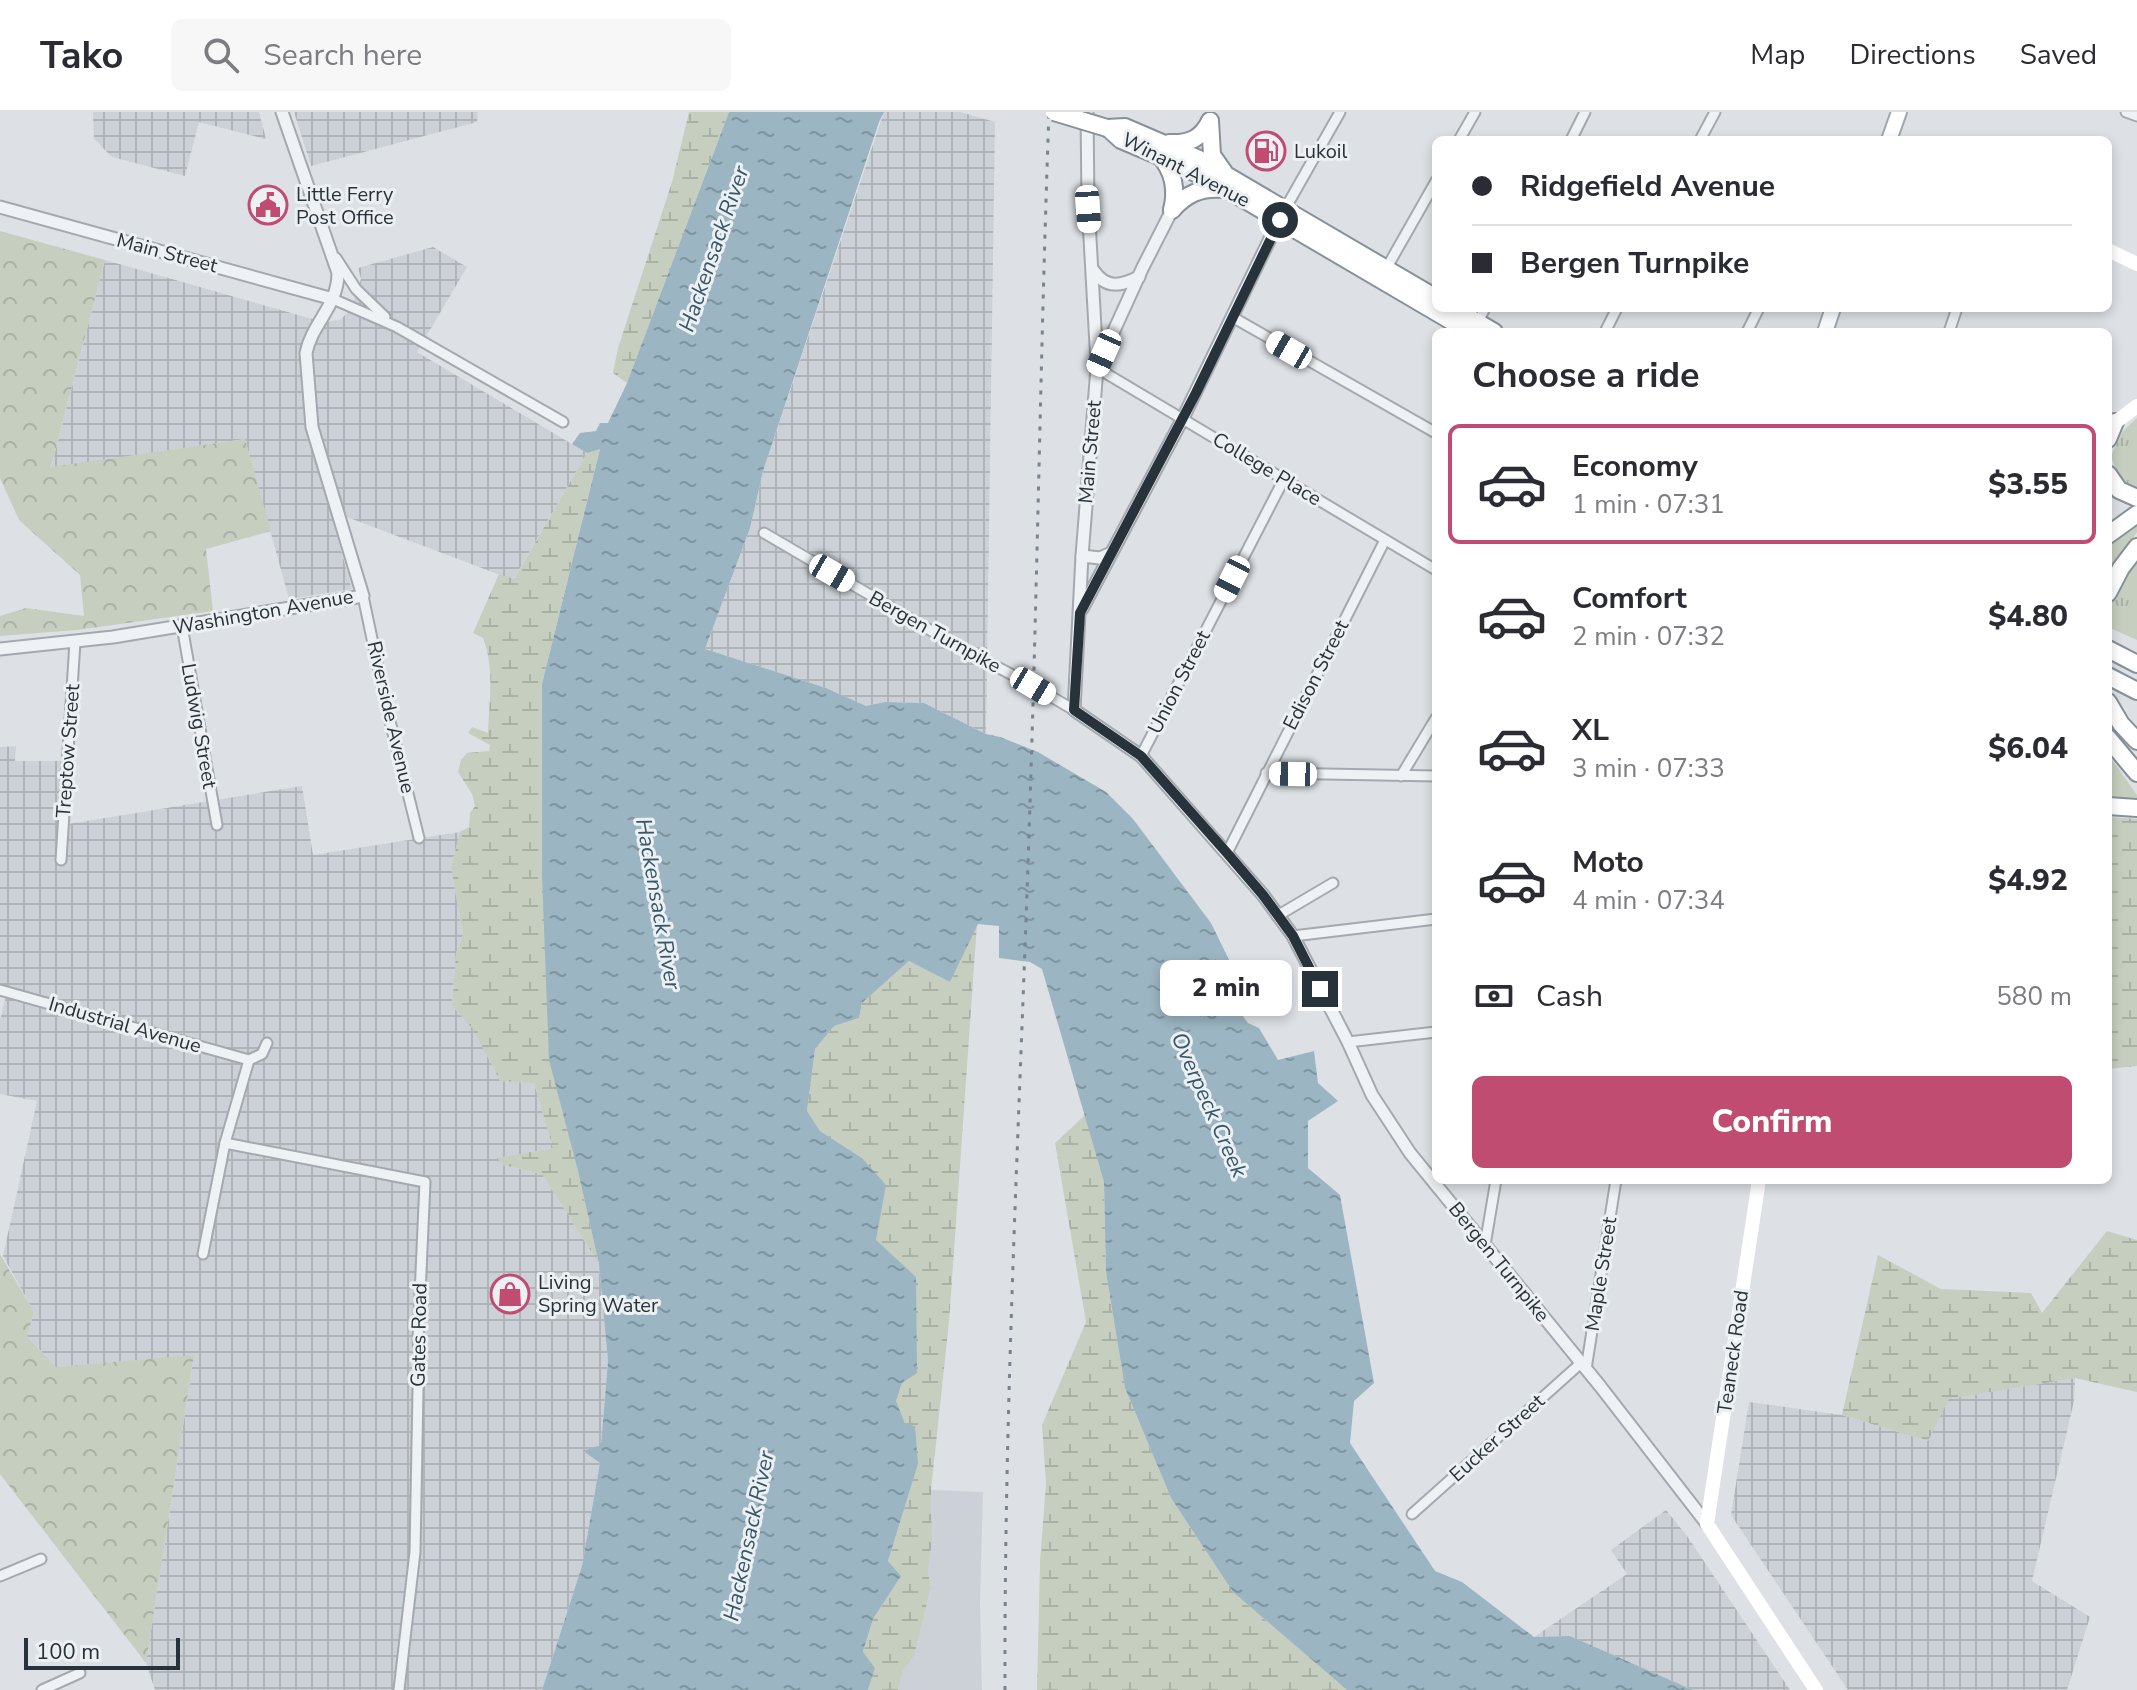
<!DOCTYPE html>
<html lang="en">
<head>
<meta charset="utf-8">
<style>
  :root { --surface:#fff; --page:#f7f7f7; --text:#2b2b33; --muted:#7c7c81; --line:#e1e1e2; --accent:#c04c71 }
  body { margin:0; font-family:"Nunito Sans",sans-serif; background:var(--page); color:var(--text); height:100vh; display:flex; flex-direction:column; font-size:30px; white-space:nowrap }
  * { box-sizing:border-box; margin:0 }
  p { font-size:26px; color:var(--muted) }
  .icon { flex:none; width:44px; height:44px; fill:none; stroke:currentColor; stroke-width:2; stroke-linecap:round; stroke-linejoin:round }
  .map { position:relative; flex:1; overflow:hidden }
  .panel { position:absolute; left:1432px; top:216px; width:680px; height:856px; display:flex; flex-direction:column; background:var(--surface); border-radius:12px; box-shadow:0 4px 12px #0003 }
  .panel>* { flex:none }
  .hud { position:absolute; left:1432px; top:24px; width:680px; height:176px; border-radius:12px; box-shadow:0 4px 12px #0003; display:grid; align-content:center; height:176px; padding:0 40px; background:var(--surface) }
  .scale { position:absolute; left:24px; bottom:20px; width:156px; box-sizing:border-box; padding-left:8px; border:4px solid #28323a; border-top:0; font-size:22px; line-height:28px; white-space:nowrap; color:#28323a; -webkit-text-stroke:6px #ecf0f3; paint-order:stroke }
  .end { position:absolute; width:36px; height:36px; margin:-18px; border:10px solid #28323a; background:#fff; box-shadow:0 0 0 4px #fff }
  .from { border-radius:50% }
  .bubble { position:absolute; height:56px; border-radius:12px; background:var(--surface); box-shadow:0 4px 12px #0003; font-size:26px; font-weight:800; line-height:56px; text-align:center }
  .car { position:absolute; width:24px; height:48px; margin:-24px -12px; border-radius:10px; box-shadow:0 0 6px 2px #0007; background:linear-gradient(#fff 24%,#345 0 40%,#fff 0 76%,#345 0 86%,#fff 0) }
  .hud b { display:flex; align-items:center; gap:28px; height:76px; font-size:30px }
  .hud b+b { border-top:2px solid var(--line) }
  .hud i { width:20px; height:20px; background:var(--text) }
  ul { padding:0; list-style:none }
  li { display:flex; align-items:center; gap:24px; height:120px; margin:0 16px 12px; padding:0 24px; border:4px solid transparent; border-radius:12px }
  li div { flex:1 }
  li b { display:block; font-size:30px }
  li em { font-style:normal; font-weight:800 }
  li.current { border-color:var(--accent) }
  li>.icon { width:72px; height:72px; stroke-width:1.5 }
  h2 { padding:0 40px; font-size:36px; line-height:96px }
  .pay { display:flex; align-items:center; gap:20px; height:88px; padding:0 40px; font-size:30px }
  .pay p { margin-inline-start:auto }
  .primary-button { display:flex; gap:16px; margin-top:auto; padding:16px 40px }
  .primary-button a { flex:1; height:92px; border-radius:12px; background:var(--accent); color:#fff; font-size:32px; font-weight:800; line-height:92px; text-align:center }
  header { display:flex; align-items:center; gap:48px; box-sizing:border-box; height:112px; padding:0 40px; background:var(--surface); border-bottom:2px solid var(--line) }
  header strong { font-size:38px }
  nav { display:flex; gap:44px; margin-inline-start:auto; font-size:28px }
  .search { width:560px; height:72px; background:var(--page); display:flex; align-items:center; gap:20px; box-sizing:border-box; padding:0 28px; border-radius:12px; color:var(--muted); font-size:30px }
  .map>svg:first-child { display:block }
  .built { fill:#cbd1d6 }
  .industrial { fill:url(#industrial-grid) }
  .grass { fill:url(#grass-tufts) }
  .forest { fill:url(#forest-crowns) }
  .wetland { fill:url(#wetland-marsh) }
  .water { fill:url(#water-ripples) }
  .lines { fill:none; stroke-linecap:round; stroke-linejoin:round }
  .minor-casing { stroke:#a3a9ae; stroke-width:13 }
  .tertiary-casing { stroke:#a3a9ae; stroke-width:15 }
  .primary-casing { stroke:#9da8af; stroke-width:18 }
  .trunk-casing { stroke:#86919a; stroke-width:20 }
  .motorway-casing { stroke:#86919a; stroke-width:20 }
  .minor { stroke:#eff2f4; stroke-width:9 }
  .tertiary { stroke:#eff2f4; stroke-width:11 }
  .secondary { stroke:#fff; stroke-width:14 }
  .primary { stroke:#fff; stroke-width:14 }
  .trunk { stroke:#fff; stroke-width:16 }
  .motorway { stroke:#fff; stroke-width:16 }
  .rail { stroke:#78838d; stroke-width:3; stroke-dasharray:4 8; stroke-linecap:butt }
  .trunk-bridge-casing { stroke:#86919a; stroke-width:20; stroke-linecap:butt }
  .trunk-bridge { stroke:#fff; stroke-width:16 }
  .route { stroke:#28323a; stroke-width:10 }
  .labels { text-anchor:middle; dominant-baseline:central; stroke-width:6; stroke-linejoin:round; paint-order:stroke }
  .poi-label { font-size:20px; fill:#28323a; stroke:#ecf0f3; text-anchor:start }
  .street-label { font-size:20px; fill:#28323a; stroke:#ecf0f3 }
  .water-label { font-size:22px; font-style:italic; fill:#36566a; stroke:#ecf0f3 }
</style>
</head>
<body>
<header>
<strong>Tako</strong>
<div class="search"><svg class="icon" aria-label="search" viewBox="0 0 24 24"><circle cx="10" cy="10" r="6"/><path d="M15 15l6 6"/></svg>Search here</div>
<nav><a>Map</a><a>Directions</a><a>Saved</a></nav>
</header>
<div class="map">
<svg width="2137" height="1578" viewBox="0 0 2137 1578">
  <defs>
    <pattern id="industrial-grid" width="8" height="8" patternUnits="userSpaceOnUse" patternTransform="scale(2)"><rect width="8" height="8" fill="#cbd1d6"/><path d="M0 4h8M4 0v8" fill="none" stroke="#aeb4b8"/></pattern>
    <pattern id="grass-tufts" width="24" height="20" patternUnits="userSpaceOnUse" patternTransform="scale(2)"><rect width="24" height="20" fill="#c5cebf"/><path d="M3 7l-1-3M5 7V3M7 7l1-3M15 17l-1-3M17 17v-4M19 17l1-3" fill="none" stroke="#a9b1a5"/></pattern>
    <pattern id="forest-crowns" width="20" height="18" patternUnits="userSpaceOnUse" patternTransform="scale(2)"><rect width="20" height="18" fill="#c5cebf"/><path d="M2 6a3 3 0 1 1 6 0M12 15a3 3 0 1 1 6 0" fill="none" stroke="#a9b1a5"/></pattern>
    <pattern id="wetland-marsh" width="20" height="14" patternUnits="userSpaceOnUse" patternTransform="scale(2)"><rect width="20" height="14" fill="#c5cebf"/><path d="M1 5h8M5 5V1M11 12h8M15 12V8" fill="none" stroke="#a9b1a5"/></pattern>
    <pattern id="water-ripples" width="26" height="14" patternUnits="userSpaceOnUse" patternTransform="scale(2)"><rect width="26" height="14" fill="#9bb5c2"/><path d="M2 4q2-2 4 0t4 0M15 11q2-2 4 0t4 0" fill="none" stroke="#7e949f"/></pattern>
  </defs>
  <rect width="100%" height="100%" fill="#dde1e5"/>
  <path class="built" d="M 931,1378 L 983,1380 L 980,1491 L 982,1578 L 898,1578 L 903,1559 L 914,1544 L 931,1477 L 928,1460 L 932,1428 Z"/>
  <g class="industrial">
    <path d="M 93,0 L 259,0 L 266,27 L 199,10 L 185,64 L 112,45 L 94,27 Z"/>
    <path d="M 294,0 L 478,0 L 477,10 L 311,54 Z"/>
    <path d="M 884,0 L 960,0 L 995,10 L 986,622 L 924,591 L 885,590 L 866,594 L 826,576 L 705,537 L 750,416 L 763,359 Z"/>
    <path d="M 433,135 L 467,155 L 417,240 L 587,341 L 513,468 L 347,405 L 333,410 L 352,477 L 289,487 L 245,327 L 51,356 L 105,148 L 323,210 L 340,208 L 351,197 L 361,167 L 358,156 Z"/>
    <path d="M 16,634 L 15,649 L 72,649 L 68,712 L 302,674 L 313,743 L 460,720 L 451,755 L 463,823 L 456,841 L 452,894 L 473,916 L 500,969 L 534,971 L 553,1036 L 498,1046 L 503,1053 L 542,1062 L 599,1152 L 608,1249 L 601,1334 L 584,1340 L 600,1351 L 582,1454 L 542,1578 L 155,1578 L 146,1551 L 194,1244 L 56,1255 L 27,1224 L 34,1200 L 3,1144 L 37,989 L 0,982 L 0,908 L 6,884 L 0,882 L 0,635 Z"/>
    <path d="M 2075,1266 L 2074,1289 L 2032,1469 L 2090,1505 L 2067,1578 L 1848,1578 L 1731,1403 L 1749,1290 L 1842,1303 L 1928,1329 L 1948,1287 Z"/>
    <path d="M 1666,1398 L 1687,1424 L 1790,1578 L 1693,1578 L 1570,1524 L 1534,1525 L 1627,1462 L 1611,1438 Z"/>
  </g>
  <g class="grass">
    <path d="M 2137,306 L 2137,380 L 2118,364 L 2111,344 L 2123,319 Z"/>
    <path d="M 2137,412 L 2137,420 L 2108,462 L 2108,432 Z"/>
    <path d="M 2137,451 L 2137,528 L 2108,515 L 2108,478 L 2117,478 Z"/>
    <path d="M 2108,642 L 2137,683 L 2137,690 L 2108,688 Z"/>
  </g>
  <g class="forest">
    <path d="M 0,119 L 105,148 L 51,355 L 245,327 L 271,419 L 206,437 L 213,499 L 77,518 L 0,524 L 0,504 L 26,496 L 84,504 L 80,463 L 19,408 L 0,366 Z"/>
    <path d="M 0,1142 L 34,1200 L 27,1224 L 56,1255 L 194,1243 L 146,1551 L 0,1362 Z"/>
  </g>
  <g class="wetland">
    <path d="M 689,0 L 729,0 L 627,271 L 613,261 L 618,236 L 672,70 Z"/>
    <path d="M 600,336 L 542,572 L 577,1055 L 599,1152 L 542,1062 L 503,1053 L 497,1046 L 553,1036 L 534,971 L 500,969 L 473,917 L 452,894 L 456,841 L 463,823 L 451,755 L 460,720 L 469,715 L 470,701 L 475,694 L 472,682 L 458,660 L 461,648 L 467,641 L 489,639 L 490,633 L 468,621 L 472,615 L 488,621 C 489,589 495,557 483,526 L 473,521 L 499,462 L 514,467 L 587,341 Z"/>
    <path d="M 2108,705 L 2137,707 L 2137,954 L 2108,957 Z"/>
    <path d="M 977,812 L 949,1210 L 931,1378 L 932,1428 L 928,1460 L 931,1476 L 914,1544 L 903,1559 L 898,1578 L 868,1578 L 875,1556 L 863,1541 L 873,1507 L 901,1464 L 888,1449 L 918,1352 L 896,1289 L 902,1271 L 876,1128 L 862,1046 L 820,1019 L 807,999 L 815,937 L 834,914 L 859,906 L 862,891 L 909,849 L 950,870 Z"/>
    <path d="M 1085,1003 L 1104,1070 L 1106,1160 L 1125,1276 L 1171,1386 L 1233,1480 L 1347,1578 L 1037,1578 L 1040,1450 L 1046,1372 L 1042,1313 L 1086,1210 L 1055,1031 Z"/>
    <path d="M 2107,1119 L 2137,1128 L 2137,1280 L 2075,1266 L 1949,1287 L 1928,1329 L 1842,1303 L 1878,1143 L 1941,1177 L 2031,1181 L 2042,1201 Z"/>
  </g>
  <path class="water" d="M 729,0 L 884,0 L 879,10 L 763,359 L 750,416 L 705,537 L 826,576 L 866,594 L 885,590 L 924,591 L 986,622 L 1000,625 L 1038,640 L 1106,680 L 1133,707 L 1211,811 L 1237,864 L 1232,889 L 1248,911 L 1259,916 L 1278,948 L 1314,939 L 1318,971 L 1338,989 L 1308,1009 L 1308,1056 L 1340,1083 L 1374,1271 L 1354,1289 L 1350,1331 L 1435,1459 L 1462,1470 L 1534,1525 L 1570,1524 L 1693,1578 L 1347,1578 L 1233,1480 L 1171,1386 L 1125,1276 L 1106,1160 L 1104,1070 L 1042,857 L 1030,850 L 999,846 L 999,814 L 978,812 L 950,870 L 909,849 L 862,891 L 859,906 L 834,914 L 815,937 L 807,999 L 820,1019 L 862,1046 L 886,1073 L 876,1128 L 916,1165 L 917,1261 L 902,1271 L 896,1289 L 905,1312 L 915,1314 L 918,1352 L 888,1449 L 901,1464 L 873,1507 L 863,1540 L 875,1556 L 868,1578 L 542,1578 L 582,1454 L 600,1351 L 583,1339 L 601,1333 L 608,1249 L 599,1152 L 577,1055 L 549,948 L 542,762 L 542,572 L 600,337 L 587,341 L 572,332 L 580,321 L 596,319 L 600,311 L 608,311 L 627,271 Z"/>
  <g class="lines">
    <g class="minor-casing">
      <g id="minor">
        <path d="M 2126,0 L 2137,4"/>
        <path d="M 1459,28 L 1475,0"/>
        <path d="M 1571,28 L 1585,0"/>
        <path d="M 1700,28 L 1715,0"/>
        <path d="M 1285,97 L 1340,0"/>
        <path d="M 336,146 L 356,177 L 385,205"/>
        <path d="M 1386,157 L 1436,69"/>
        <path d="M 333,187 L 397,215 L 563,310"/>
        <path d="M 1234,206 L 1436,321"/>
        <path d="M 1478,210 L 1485,196"/>
        <path d="M 1605,220 L 1617,196"/>
        <path d="M 1747,220 L 1759,196"/>
        <path d="M 1949,220 L 1957,196"/>
        <path d="M 1097,256 L 1436,458"/>
        <path d="M 764,421 L 959,535 L 1026,570 L 1074,598"/>
        <path d="M 363,484 L 386,593 L 419,726"/>
        <path d="M 182,514 L 217,713"/>
        <path d="M 1141,644 L 1284,367"/>
        <path d="M 1266,661 L 1436,664"/>
        <path d="M 1401,664 L 1436,606"/>
        <path d="M 1227,741 L 1385,428"/>
        <path d="M 61,748 L 75,530"/>
        <path d="M 1277,804 L 1333,771"/>
        <path d="M 1293,824 L 1436,807"/>
        <path d="M 0,878 L 249,948 L 262,942 L 267,931"/>
        <path d="M 1348,930 L 1436,920"/>
        <path d="M 225,1031 L 425,1070 L 418,1228 L 420,1250 L 418,1278 L 415,1440 L 399,1578"/>
        <path d="M 1485,1133 L 1496,1068"/>
        <path d="M 203,1142 L 225,1031 L 249,948"/>
        <path d="M 1586,1257 L 1616,1068"/>
        <path d="M 1412,1402 L 1581,1251"/>
        <path d="M 0,1464 L 41,1447"/>
        <path d="M 42,1578 L 80,1561"/>
      </g>
    </g>
    <g class="tertiary-casing">
      <g id="tertiary">
        <path d="M 1087,0 L 1088,91 L 1097,251"/>
        <path d="M 0,95 L 333,187"/>
        <path d="M 1172,98 L 1142,157 L 1097,256 L 1082,444 L 1074,598 L 1141,644 L 1263,783 L 1293,824 L 1348,930 L 1372,983 L 1410,1041 L 1600,1274 L 1707,1412"/>
        <path d="M 1094,159 C 1106,177 1121,174 1139,165"/>
        <path d="M 1082,444 L 1100,446 L 1111,441"/>
        <path d="M 1082,497 L 1183,306 L 1282,102"/>
        <path d="M 0,537 L 113,525 L 363,484 L 312,315 L 306,241 C 312,211 338,194 338,161 L 282,0"/>
      </g>
    </g>
    <g class="primary-casing">
      <g id="primary">
        <path d="M 1889,28 L 1899,0"/>
        <path d="M 1825,220 L 1833,196"/>
      </g>
    </g>
    <g class="trunk-casing">
      <g id="trunk">
        <path d="M 1210,9 L 1212,43 L 1224,60"/>
        <path d="M 1107,16 L 1125,15 L 1197,46 L 1436,186"/>
        <path d="M 1109,17 L 1121,28 L 1178,52 L 1228,78 L 1470,220"/>
        <path d="M 1169,31 C 1189,32 1201,27 1210,9"/>
        <path d="M 1160,44 C 1174,60 1177,78 1172,98"/>
        <path d="M 1172,98 C 1186,82 1201,75 1223,77"/>
        <path d="M 1453,196 L 1494,220"/>
      </g>
    </g>
    <g class="motorway-casing">
      <g id="motorway">
        <path d="M 2108,327 L 2115,310"/>
        <path d="M 2108,362 L 2119,378 L 2137,386"/>
        <path d="M 2108,423 L 2137,402"/>
        <path d="M 2108,481 L 2121,456 L 2137,435"/>
        <path d="M 2108,537 L 2137,552"/>
        <path d="M 2108,564 L 2137,579"/>
        <path d="M 2108,590 L 2121,612 L 2137,629"/>
        <path d="M 2108,626 L 2137,661"/>
        <path d="M 2108,694 L 2137,696"/>
      </g>
    </g>
    <use href="#minor" class="minor"/>
    <use href="#tertiary" class="tertiary"/>
    <g class="secondary">
      <path d="M 2108,138 L 2137,152"/>
      <path d="M 2109,315 L 2137,294"/>
      <path d="M 1759,1068 L 1707,1412 L 1816,1578"/>
    </g>
    <use href="#primary" class="primary"/>
    <use href="#trunk" class="trunk"/>
    <use href="#motorway" class="motorway"/>
    <path class="rail" d="M 1005,1578 C 1004,1271 1022,965 1031,658 C 1038,439 1041,219 1049,0"/>
    <g class="trunk-bridge-casing">
      <path id="trunk-bridge" d="M 1054,0 L 1107,16"/>
    </g>
    <use href="#trunk-bridge" class="trunk-bridge"/>
  </g>
  <g class="lines">
    <path class="route" d="M 1280,108 L 1196,281 L 1080,501 L 1074,598 L 1141,644 L 1227,741 L 1263,783 L 1293,824 L 1320,877"/>
  </g>
  <defs>
    <g id="fuel-ring" transform="scale(2)"><circle r="9.5" fill="#ecf0f3" stroke="#c04c71" stroke-width="1.5"/><path d="M-5.5-6h7V0h2V4h1.3V-2.5L3-4.5l.8-.8L6-3V5H2.5V1h-1V6h-7ZM-4.2-4.7v3.2H.2V-4.7Z" fill="#c04c71"/></g>
    <g id="civic-ring" transform="scale(2)"><circle r="9.5" fill="#ecf0f3" stroke="#c04c71" stroke-width="1.5"/><path d="M-.6-6.5H3V-4.5H.6V-3L4-1V1h2V6H-6V1h2V-1L-.6-3ZM-1.2 2.5V6h2.4V2.5Z" fill="#c04c71"/></g>
    <g id="shop-ring" transform="scale(2)"><circle r="9.5" fill="#ecf0f3" stroke="#c04c71" stroke-width="1.5"/><path d="M-5-2.5h2.3a2.7 3.5 0 0 1 5.4 0H5L5.5 6h-11ZM-1.5-2.5h3a1.5 2.3 0 0 0-3 0Z" fill="#c04c71"/></g>
  </defs>
  <g fill-rule="evenodd">
    <use href="#fuel-ring" x="1266" y="39"/>
    <use href="#civic-ring" x="268" y="93"/>
    <use href="#shop-ring" x="510" y="1182"/>
  </g>
  <g class="labels">
    <g class="poi-label">
      <text x="1294" y="39">Lukoil</text>
      <text x="296" y="82">Little Ferry<tspan x="296" dy="23">Post Office</tspan></text>
      <text x="538" y="1170">Living<tspan x="538" dy="23">Spring Water</tspan></text>
    </g>
    <g class="street-label">
      <text transform="translate(1186 58) rotate(27)">Winant Avenue</text>
      <text transform="translate(167 141) rotate(15)">Main Street</text>
      <text transform="translate(1090 340) rotate(-85)">Main Street</text>
      <text transform="translate(1267 357) rotate(31)">College Place</text>
      <text transform="translate(263 500) rotate(-10)">Washington Avenue</text>
      <text transform="translate(935 520) rotate(29)">Bergen Turnpike</text>
      <text transform="translate(1316 563) rotate(-63)">Edison Street</text>
      <text transform="translate(1179 570) rotate(-63)">Union Street</text>
      <text transform="translate(391 605) rotate(77)">Riverside Avenue</text>
      <text transform="translate(199 614) rotate(80)">Ludwig Street</text>
      <text transform="translate(68 639) rotate(-86)">Treptow Street</text>
      <text transform="translate(125 913) rotate(16)">Industrial Avenue</text>
      <text transform="translate(1499 1150) rotate(51)">Bergen Turnpike</text>
      <text transform="translate(1601 1162) rotate(-81)">Maple Street</text>
      <text transform="translate(419 1223) rotate(-89)">Gates Road</text>
      <text transform="translate(1733 1240) rotate(-82)">Teaneck Road</text>
      <text transform="translate(1497 1326) rotate(-42)">Eucker Street</text>
    </g>
    <g class="water-label">
      <text transform="translate(714 137) rotate(-71)">Hackensack River</text>
      <text transform="translate(658 792) rotate(80)">Hackensack River</text>
      <text transform="translate(1209 993) rotate(66)">Overpeck Creek</text>
      <text transform="translate(749 1424) rotate(-78)">Hackensack River</text>
    </g>
  </g>
</svg>
<div class="scale">100 m</div>
<i class="end from" style="left:1280px;top:108px"></i>
<i class="end" style="left:1320px;top:877px"></i>
<div class="bubble" style="left:1160px;top:848px;width:132px">2 min</div>
<i class="car" style="left:1088px;top:97px;rotate:176deg"></i>
<i class="car" style="left:1289px;top:238px;rotate:300deg"></i>
<i class="car" style="left:1104px;top:241px;rotate:204deg"></i>
<i class="car" style="left:832px;top:461px;rotate:120deg"></i>
<i class="car" style="left:1232px;top:467px;rotate:207deg"></i>
<i class="car" style="left:1033px;top:574px;rotate:121deg"></i>
<i class="car" style="left:1293px;top:662px;rotate:271deg"></i>
<div class="hud">
<b><i class="from"></i>Ridgefield Avenue</b>
<b><i></i>Bergen Turnpike</b>
</div>
<section class="panel">
<h2>Choose a ride</h2>
<ul>
<li class="current"><svg class="icon" aria-label="car" viewBox="0 0 24 24"><path d="M5 17H2v-5l4-1 3-4h7l3 4 3 1v5h-3M9 17h6M6 11h13"/><circle cx="7" cy="17" r="2"/><circle cx="17" cy="17" r="2"/></svg><div><b>Economy</b><p>1 min · 07:31</p></div><em>$3.55</em></li>
<li><svg class="icon" aria-label="car" viewBox="0 0 24 24"><path d="M5 17H2v-5l4-1 3-4h7l3 4 3 1v5h-3M9 17h6M6 11h13"/><circle cx="7" cy="17" r="2"/><circle cx="17" cy="17" r="2"/></svg><div><b>Comfort</b><p>2 min · 07:32</p></div><em>$4.80</em></li>
<li><svg class="icon" aria-label="car" viewBox="0 0 24 24"><path d="M5 17H2v-5l4-1 3-4h7l3 4 3 1v5h-3M9 17h6M6 11h13"/><circle cx="7" cy="17" r="2"/><circle cx="17" cy="17" r="2"/></svg><div><b>XL</b><p>3 min · 07:33</p></div><em>$6.04</em></li>
<li><svg class="icon" aria-label="car" viewBox="0 0 24 24"><path d="M5 17H2v-5l4-1 3-4h7l3 4 3 1v5h-3M9 17h6M6 11h13"/><circle cx="7" cy="17" r="2"/><circle cx="17" cy="17" r="2"/></svg><div><b>Moto</b><p>4 min · 07:34</p></div><em>$4.92</em></li>
</ul>
<div class="pay"><svg class="icon" aria-label="cash" viewBox="0 0 24 24"><path d="M3 7h18v10H3z"/><circle cx="12" cy="12" r="2"/></svg>Cash<p>580 m</p></div>
<div class="primary-button"><a>Confirm</a></div>
</section>
</div>
</body>
</html>
